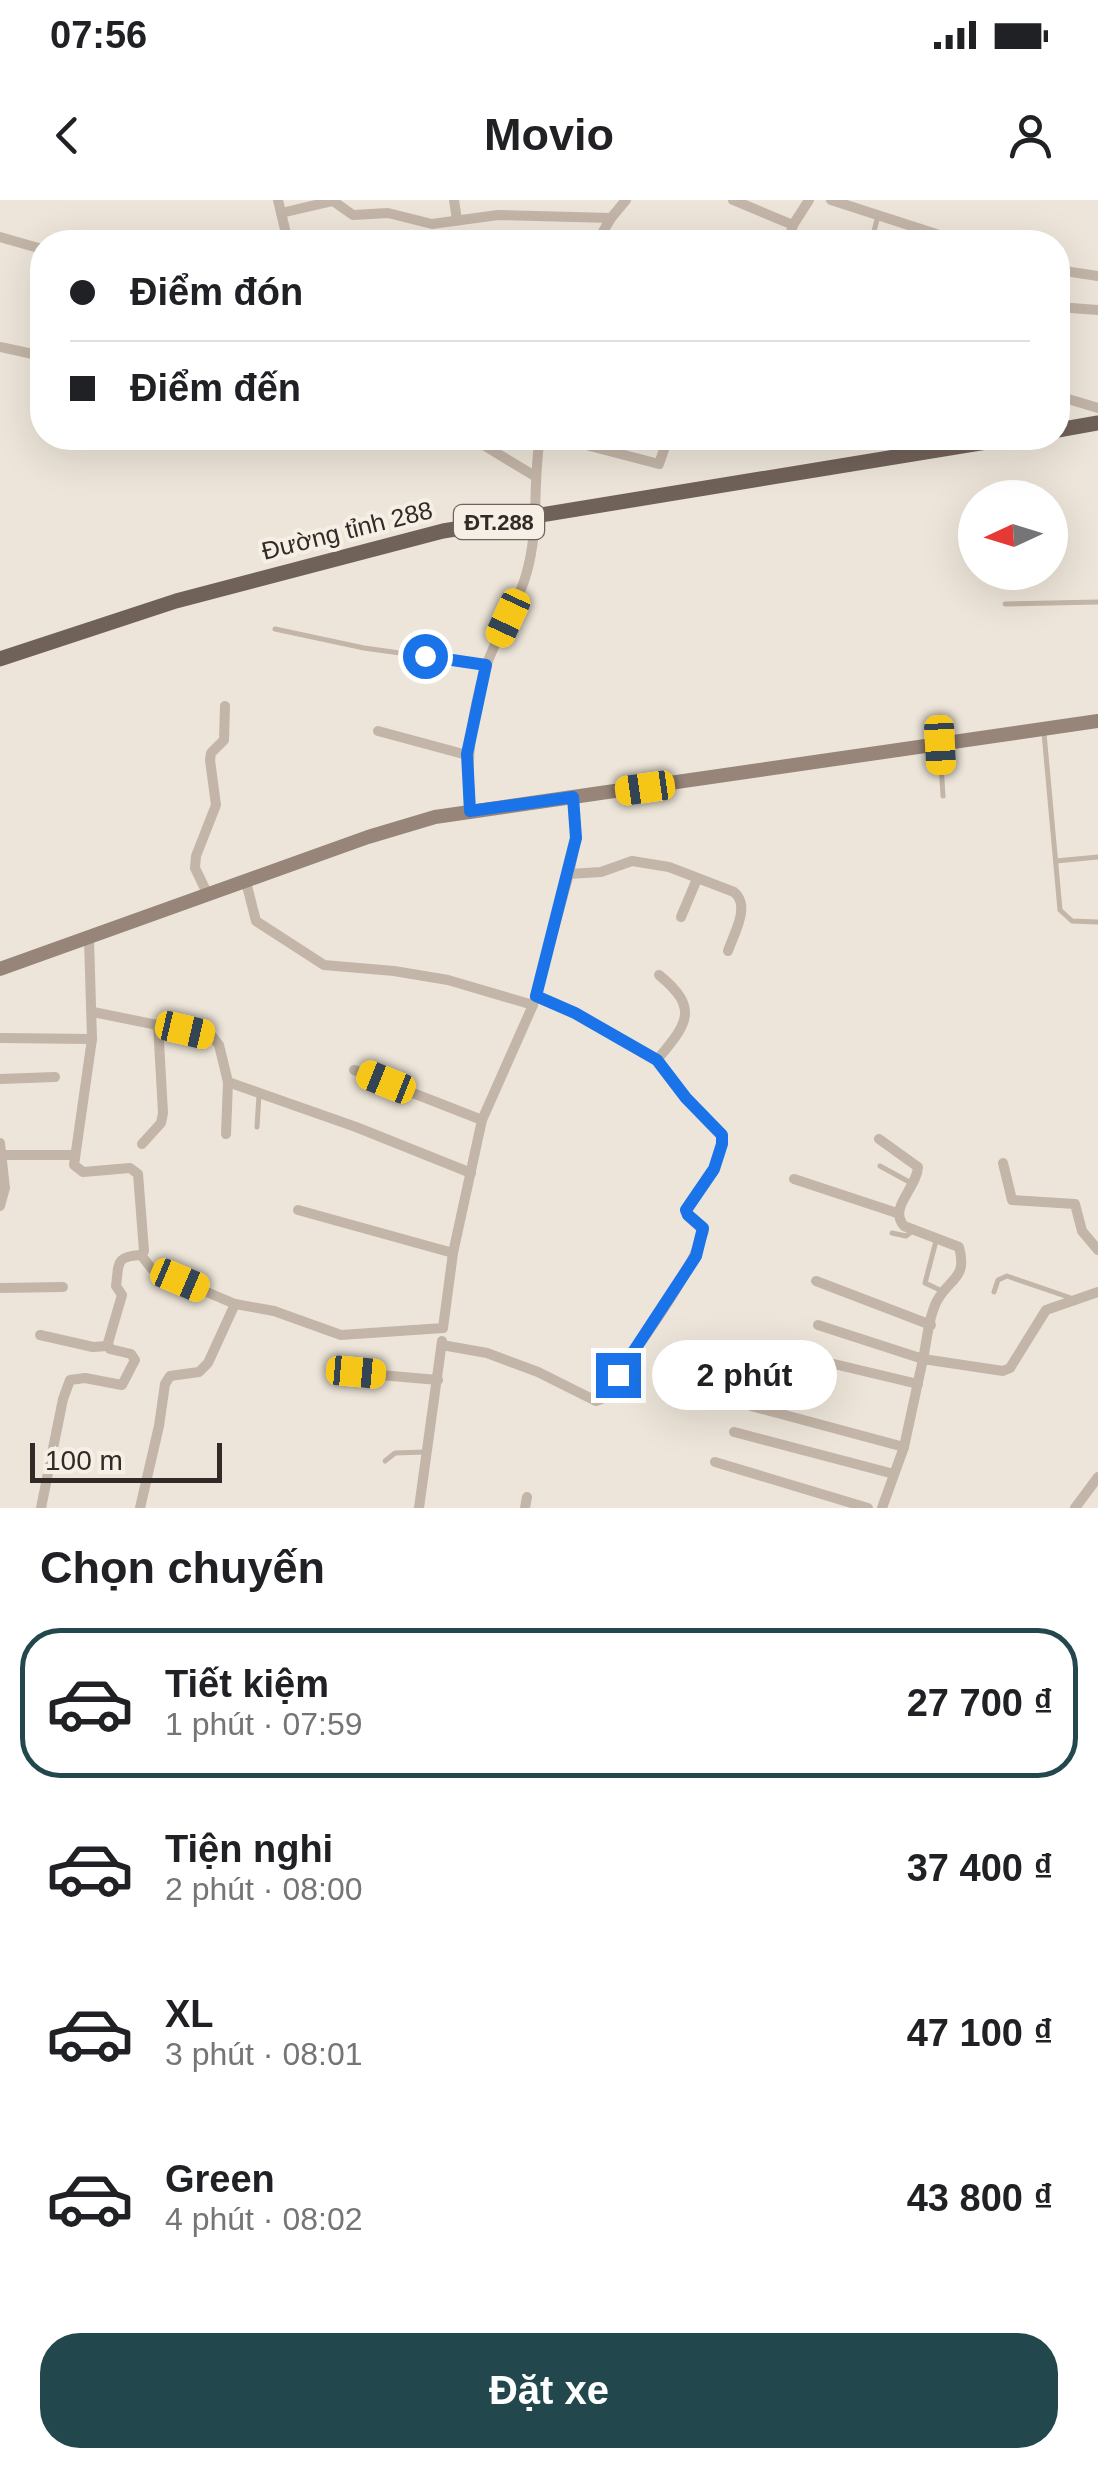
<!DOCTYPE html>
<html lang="vi">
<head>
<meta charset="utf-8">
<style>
  :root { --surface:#fff; --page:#f6f6f6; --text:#202124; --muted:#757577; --line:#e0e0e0; --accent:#22484d }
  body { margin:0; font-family:Arial,sans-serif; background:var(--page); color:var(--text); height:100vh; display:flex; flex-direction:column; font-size:38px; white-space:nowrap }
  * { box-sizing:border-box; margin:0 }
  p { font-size:32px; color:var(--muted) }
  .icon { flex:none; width:55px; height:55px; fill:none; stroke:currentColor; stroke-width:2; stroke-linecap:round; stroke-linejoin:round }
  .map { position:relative; height:1308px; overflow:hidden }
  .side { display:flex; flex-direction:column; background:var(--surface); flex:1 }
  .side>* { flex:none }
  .banner { position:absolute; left:30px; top:30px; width:1040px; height:220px; border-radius:40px; box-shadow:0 10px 40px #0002; display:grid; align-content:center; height:220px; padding:0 40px; background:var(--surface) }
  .needle { width:65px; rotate:266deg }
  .controls { position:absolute; left:958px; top:280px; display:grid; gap:20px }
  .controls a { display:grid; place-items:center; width:110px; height:110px; border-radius:50%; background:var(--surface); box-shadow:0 10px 40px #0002; font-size:50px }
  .scale { position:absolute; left:30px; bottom:25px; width:192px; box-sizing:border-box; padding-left:10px; border:5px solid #312a26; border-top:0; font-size:28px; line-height:35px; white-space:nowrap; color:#312a26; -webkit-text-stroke:8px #f6efe5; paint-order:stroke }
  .end { position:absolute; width:45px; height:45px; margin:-22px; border:12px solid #1a73e8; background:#fff; box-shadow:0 0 0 5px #fff }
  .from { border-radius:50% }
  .bubble { position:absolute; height:70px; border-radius:35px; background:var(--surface); box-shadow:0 10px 40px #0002; font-size:32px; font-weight:700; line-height:70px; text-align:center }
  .car { position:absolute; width:30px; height:60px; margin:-30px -15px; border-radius:12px; box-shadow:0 0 8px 2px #0007; background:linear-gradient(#f5c518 24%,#345 0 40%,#f5c518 0 76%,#345 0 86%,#f5c518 0) }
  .banner b { display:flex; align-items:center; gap:35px; height:95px; font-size:38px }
  .banner b+b { border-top:2px solid var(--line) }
  .banner i { width:25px; height:25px; background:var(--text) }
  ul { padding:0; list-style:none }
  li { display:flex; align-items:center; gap:30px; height:150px; margin:0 20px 15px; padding:0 20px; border:5px solid transparent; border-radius:40px }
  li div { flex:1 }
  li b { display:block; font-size:38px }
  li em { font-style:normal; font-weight:700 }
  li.on { border-color:var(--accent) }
  li>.icon { width:90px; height:90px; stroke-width:1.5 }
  h2 { padding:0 40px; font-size:45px; line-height:120px }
  .button { display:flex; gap:20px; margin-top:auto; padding:20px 40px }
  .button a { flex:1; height:115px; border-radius:40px; background:var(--accent); color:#fff; font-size:40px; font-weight:700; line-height:115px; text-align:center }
  .status { display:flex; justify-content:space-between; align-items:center; height:70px; padding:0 50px; background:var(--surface); direction:ltr }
  .status svg { height:28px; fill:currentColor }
  header { display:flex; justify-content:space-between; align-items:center; height:130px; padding:0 40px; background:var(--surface); font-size:45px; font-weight:700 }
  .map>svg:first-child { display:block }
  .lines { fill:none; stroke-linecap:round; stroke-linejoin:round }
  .lane { stroke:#c3b5a7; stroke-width:5 }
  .street { stroke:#c3b5a7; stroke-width:10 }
  .secondary { stroke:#978579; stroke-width:14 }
  .primary { stroke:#716259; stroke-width:15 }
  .route { stroke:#1a73e8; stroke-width:12 }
  .labels { text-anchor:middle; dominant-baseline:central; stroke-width:8; stroke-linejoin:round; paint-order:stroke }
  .shield { fill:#f6efe5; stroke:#6c655f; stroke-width:2.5 }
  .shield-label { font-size:22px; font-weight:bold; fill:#312a26 }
  .street-label { font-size:25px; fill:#312a26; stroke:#f6efe5 }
</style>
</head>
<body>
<div class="status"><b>07:56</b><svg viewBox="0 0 49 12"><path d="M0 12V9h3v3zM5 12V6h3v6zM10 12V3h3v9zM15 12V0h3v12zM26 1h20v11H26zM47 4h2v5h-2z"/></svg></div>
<header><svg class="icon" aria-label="back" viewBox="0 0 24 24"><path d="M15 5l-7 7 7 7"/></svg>Movio<svg class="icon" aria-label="person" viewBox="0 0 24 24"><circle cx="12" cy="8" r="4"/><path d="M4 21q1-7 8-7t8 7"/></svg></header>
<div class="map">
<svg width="1098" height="1308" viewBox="0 0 1098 1308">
  <rect width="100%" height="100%" fill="#ede5d9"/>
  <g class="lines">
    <g class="lane">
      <path d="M 871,42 L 878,16"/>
      <path d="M 921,42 L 923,41"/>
      <path d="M 1005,404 L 1098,402"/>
      <path d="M 275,429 L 364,448 L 486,465"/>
      <path d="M 1044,533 L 1060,710 L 1072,721 L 1098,722"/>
      <path d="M 940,548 L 943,596"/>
      <path d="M 1056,661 L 1098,657"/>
      <path d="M 257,927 L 259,895"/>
      <path d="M 880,966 L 911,983"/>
      <path d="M 892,1033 L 906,1036 L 914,1030"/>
      <path d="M 936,1041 L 925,1083 L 942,1091"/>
      <path d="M 994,1092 L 998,1080 L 1007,1076 L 1071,1098"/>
      <path d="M 385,1261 L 395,1253 L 425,1252"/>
    </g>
    <g class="street">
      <path d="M 278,0 L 288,42"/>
      <path d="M 454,0 L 457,20"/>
      <path d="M 733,0 L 793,25 L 809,0"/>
      <path d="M 831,0 L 961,42"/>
      <path d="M 281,13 L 333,1 L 353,15 L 388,13 L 432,24 L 498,15 L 611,18"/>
      <path d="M 0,37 L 42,49"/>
      <path d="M 597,42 L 611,18 L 626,0"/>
      <path d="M 788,42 L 793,25"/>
      <path d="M 1058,70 L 1098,76"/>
      <path d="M 1058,107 L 1098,110"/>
      <path d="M 0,147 L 42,156"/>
      <path d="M 1058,196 L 1098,208"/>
      <path d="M 472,238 L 533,275"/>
      <path d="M 559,238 L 659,264 L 668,238"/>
      <path d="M 378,531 L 467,555"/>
      <path d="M 469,611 C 467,560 470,516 486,467 C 496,435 517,407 526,375 C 540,328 532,285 540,238"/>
      <path d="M 569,674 L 601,672 L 632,661 L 669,667 L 734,692 C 751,706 734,733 728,751"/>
      <path d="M 246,682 L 256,721 L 324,765 L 394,771 L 448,780 L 533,805"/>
      <path d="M 208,695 L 195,668 L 196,656 L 216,605 L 210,560 L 211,553 L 224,540 L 225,506"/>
      <path d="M 681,717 L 697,679"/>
      <path d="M 93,812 L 212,836 L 219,845 L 228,882 L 356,927 L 471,973"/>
      <path d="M 0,838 L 92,839"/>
      <path d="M 657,860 C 686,825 701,809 659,775"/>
      <path d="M 354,870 L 482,920"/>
      <path d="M 0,879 L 55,877"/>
      <path d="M 226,934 L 228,882"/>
      <path d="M 0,943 L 5,988 L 0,1006"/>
      <path d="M 142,944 L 161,923 L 163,913 L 158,824"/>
      <path d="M 2,955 L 75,955"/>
      <path d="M 1003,963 L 1012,1000 L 1075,1004 L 1082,1031 L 1098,1050"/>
      <path d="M 794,979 L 897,1013"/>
      <path d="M 298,1010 L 453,1053"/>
      <path d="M 816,1081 L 931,1125"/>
      <path d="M 0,1088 L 63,1087"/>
      <path d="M 235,1104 L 274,1111 L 341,1135 L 443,1128 L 453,1053 L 482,920 L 533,805 L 569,674 L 576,638 L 573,597"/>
      <path d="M 818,1125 L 923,1159 C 927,1141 929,1111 940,1096 C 953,1077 967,1076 959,1047 L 904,1026 C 888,1008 917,988 918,967 L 879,939"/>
      <path d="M 40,1135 L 93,1147 L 108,1146"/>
      <path d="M 442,1145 L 487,1153 L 538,1172 L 596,1201 L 604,1198 C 637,1143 683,1092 704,1031 L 687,1015 L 687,1010 L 714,969 L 722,944 L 722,935 L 686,898 L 657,860 L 575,813 L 536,795"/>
      <path d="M 771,1149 L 918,1184"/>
      <path d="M 357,1173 L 438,1180"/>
      <path d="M 751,1206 L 904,1247"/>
      <path d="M 734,1232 L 894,1274"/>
      <path d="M 715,1262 L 868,1308"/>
      <path d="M 41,1308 L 63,1199 L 70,1180 L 85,1178 L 122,1185 L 135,1160 L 131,1154 L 110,1149 L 108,1143 L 122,1095 L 116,1086 C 119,1064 115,1056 141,1055 L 144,1051 L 138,974 L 130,968 L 83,972 L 74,965 L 92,839 L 89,739"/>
      <path d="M 140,1308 L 159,1226 L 165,1184 L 170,1176 L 199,1172 L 208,1163 L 235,1104 L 152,1069 L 141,1055"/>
      <path d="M 419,1308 L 442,1141"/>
      <path d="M 525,1308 L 527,1297"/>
      <path d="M 882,1308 L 904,1247 L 923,1159 L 1003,1171 L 1010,1168 L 1046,1110 L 1098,1092"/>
      <path d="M 1075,1308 L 1098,1277"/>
    </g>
    <path class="secondary" d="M 0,769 L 368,637 L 435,617 L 1098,521"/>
    <g class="primary">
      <path d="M 1058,230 L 1098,223"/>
      <path d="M 0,459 L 176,401 L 443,331 L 1011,238"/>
    </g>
  </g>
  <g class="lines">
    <path class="route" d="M 425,456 L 486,465 L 467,554 L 470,611 L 573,597 L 576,638 L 536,796 L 575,813 L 657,860 L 686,898 L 722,935 L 722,944 L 714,969 L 686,1010 L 688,1015 L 703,1028 L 696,1056 L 685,1073 L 618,1175"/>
  </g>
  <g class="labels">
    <rect class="shield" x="454" y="305" width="90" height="34" rx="8"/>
    <g class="shield-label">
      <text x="499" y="322">ĐT.288</text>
    </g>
    <g class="street-label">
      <text transform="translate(347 330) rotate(-14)">Đường tỉnh 288</text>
    </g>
  </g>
</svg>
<div class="controls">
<a><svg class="needle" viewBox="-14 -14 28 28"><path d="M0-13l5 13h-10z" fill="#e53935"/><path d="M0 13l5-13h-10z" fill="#757577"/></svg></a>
</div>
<div class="scale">100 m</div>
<i class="end from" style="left:425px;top:456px"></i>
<i class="end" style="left:618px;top:1175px"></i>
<div class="bubble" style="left:652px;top:1140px;width:185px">2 phút</div>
<i class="car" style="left:508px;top:418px;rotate:205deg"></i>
<i class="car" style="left:940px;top:545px;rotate:177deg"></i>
<i class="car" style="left:645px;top:588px;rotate:262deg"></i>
<i class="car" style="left:185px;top:830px;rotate:103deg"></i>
<i class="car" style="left:386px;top:882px;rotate:292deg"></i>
<i class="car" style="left:180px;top:1080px;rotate:113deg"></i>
<i class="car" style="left:356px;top:1172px;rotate:95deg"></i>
<div class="banner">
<b><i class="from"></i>Điểm đón</b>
<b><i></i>Điểm đến</b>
</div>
</div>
<section class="side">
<h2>Chọn chuyến</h2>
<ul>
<li class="on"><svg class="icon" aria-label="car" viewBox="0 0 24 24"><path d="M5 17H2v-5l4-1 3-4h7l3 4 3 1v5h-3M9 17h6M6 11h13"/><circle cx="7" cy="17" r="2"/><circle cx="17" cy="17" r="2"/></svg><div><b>Tiết kiệm</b><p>1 phút · 07:59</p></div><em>27 700 ₫</em></li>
<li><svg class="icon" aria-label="car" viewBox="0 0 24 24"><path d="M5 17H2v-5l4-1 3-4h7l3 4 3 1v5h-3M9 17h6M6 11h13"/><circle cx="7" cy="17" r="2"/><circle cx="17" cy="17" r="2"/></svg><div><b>Tiện nghi</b><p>2 phút · 08:00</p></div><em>37 400 ₫</em></li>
<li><svg class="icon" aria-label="car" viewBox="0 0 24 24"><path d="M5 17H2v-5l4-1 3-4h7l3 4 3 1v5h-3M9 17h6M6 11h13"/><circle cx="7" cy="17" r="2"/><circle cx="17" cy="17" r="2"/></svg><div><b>XL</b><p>3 phút · 08:01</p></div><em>47 100 ₫</em></li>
<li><svg class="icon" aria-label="car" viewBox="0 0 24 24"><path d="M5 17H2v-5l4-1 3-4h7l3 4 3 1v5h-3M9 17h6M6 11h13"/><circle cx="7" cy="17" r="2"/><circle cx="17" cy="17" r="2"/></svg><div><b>Green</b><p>4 phút · 08:02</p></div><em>43 800 ₫</em></li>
</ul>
<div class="button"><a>Đặt xe</a></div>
</section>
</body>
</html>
